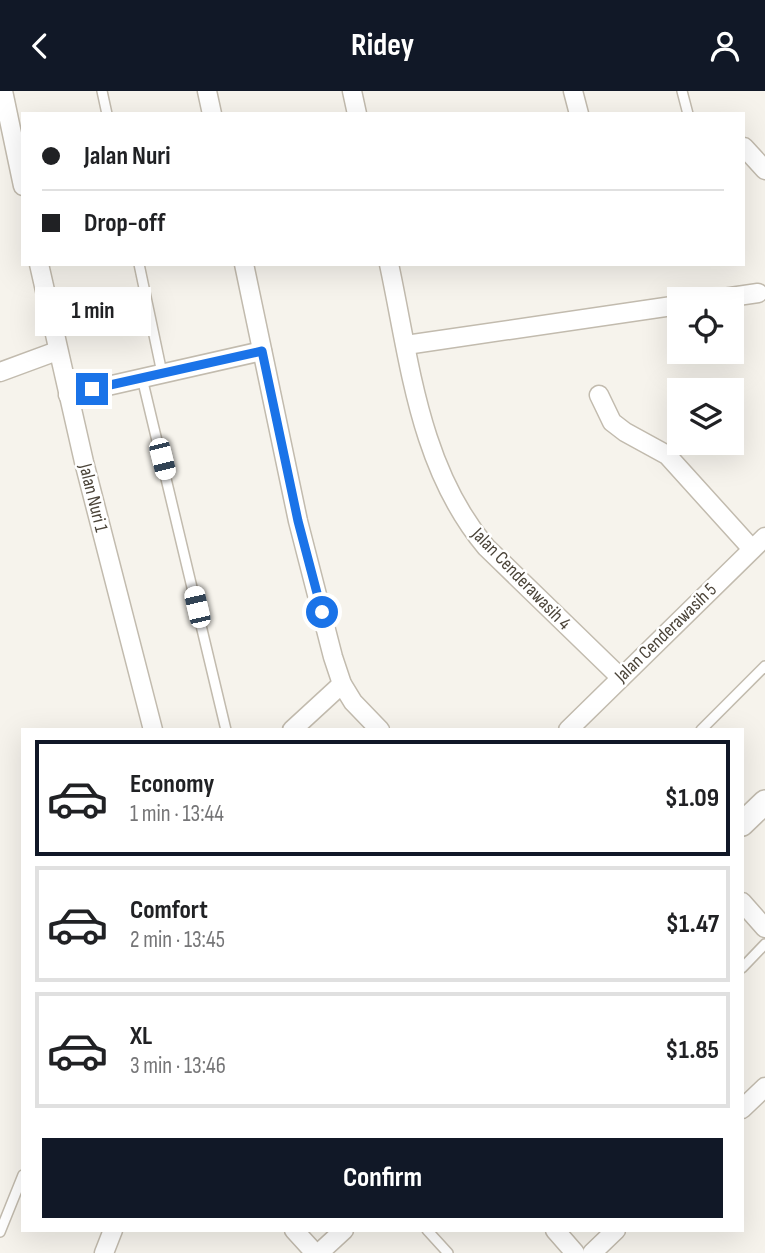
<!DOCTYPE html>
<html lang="en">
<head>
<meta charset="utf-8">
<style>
  :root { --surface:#fff; --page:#f2f2f2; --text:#202124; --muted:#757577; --line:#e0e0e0; --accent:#111827 }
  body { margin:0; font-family:"Sofia Sans Condensed",sans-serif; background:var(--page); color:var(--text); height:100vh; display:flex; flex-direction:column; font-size:26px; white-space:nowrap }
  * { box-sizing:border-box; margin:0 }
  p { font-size:23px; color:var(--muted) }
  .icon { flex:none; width:38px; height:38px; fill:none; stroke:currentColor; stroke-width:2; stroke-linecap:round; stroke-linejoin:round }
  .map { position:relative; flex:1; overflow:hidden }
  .details { position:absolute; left:21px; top:637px; width:723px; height:504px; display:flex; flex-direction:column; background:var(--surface); border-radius:0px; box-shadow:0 7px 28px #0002 }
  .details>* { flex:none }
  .guide { position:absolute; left:21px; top:21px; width:724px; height:154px; border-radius:0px; box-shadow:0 7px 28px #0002; display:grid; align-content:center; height:154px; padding:0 21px; background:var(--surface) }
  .buttons { position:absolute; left:667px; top:196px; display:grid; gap:14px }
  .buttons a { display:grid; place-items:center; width:77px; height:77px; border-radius:0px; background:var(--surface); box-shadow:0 7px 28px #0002; font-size:35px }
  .end { position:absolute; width:32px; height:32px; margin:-16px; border:9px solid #1a73e8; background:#fff; box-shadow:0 0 0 4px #fff }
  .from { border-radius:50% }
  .bubble { position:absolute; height:49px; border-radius:0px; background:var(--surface); box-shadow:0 7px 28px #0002; font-size:23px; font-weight:700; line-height:49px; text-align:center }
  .car { position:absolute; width:21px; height:42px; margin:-21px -10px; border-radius:9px; box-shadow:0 0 5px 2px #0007; background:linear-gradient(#fff 24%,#345 0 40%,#fff 0 76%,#345 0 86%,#fff 0) }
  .guide b { display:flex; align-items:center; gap:24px; height:66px; font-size:26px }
  .guide b+b { border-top:2px solid var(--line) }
  .guide i { width:18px; height:18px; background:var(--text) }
  ul { padding:12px 0 0; list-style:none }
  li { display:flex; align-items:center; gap:21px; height:116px; margin:0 14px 10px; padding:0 7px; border:4px solid var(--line); border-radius:0px }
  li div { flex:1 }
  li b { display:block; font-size:26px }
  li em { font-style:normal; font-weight:700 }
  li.current { border-color:var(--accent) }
  li>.icon { width:63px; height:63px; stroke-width:1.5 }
  .button { display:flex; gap:14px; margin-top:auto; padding:14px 21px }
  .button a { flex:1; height:80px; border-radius:0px; background:var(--accent); color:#fff; font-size:28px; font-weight:700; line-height:80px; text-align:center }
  header { display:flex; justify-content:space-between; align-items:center; height:91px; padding:0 21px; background:var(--accent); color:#fff; font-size:32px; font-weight:700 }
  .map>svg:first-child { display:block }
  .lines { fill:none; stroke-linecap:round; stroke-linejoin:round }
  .service-casing { stroke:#c2bbae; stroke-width:12 }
  .minor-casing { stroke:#c2bbae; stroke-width:21 }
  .tertiary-casing { stroke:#c2bbae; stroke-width:26 }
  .service { stroke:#fff; stroke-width:9 }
  .minor { stroke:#fff; stroke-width:18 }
  .tertiary { stroke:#fff; stroke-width:23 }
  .route { stroke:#1a73e8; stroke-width:9 }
  .labels { text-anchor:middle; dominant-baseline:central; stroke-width:5; stroke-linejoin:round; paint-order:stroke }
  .street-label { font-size:19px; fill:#4b4439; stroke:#fff }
</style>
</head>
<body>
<header><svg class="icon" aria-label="back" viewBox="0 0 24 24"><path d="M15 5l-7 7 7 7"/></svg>Ridey<svg class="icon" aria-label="person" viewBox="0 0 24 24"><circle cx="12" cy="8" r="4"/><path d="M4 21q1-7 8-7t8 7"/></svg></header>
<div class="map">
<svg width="765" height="1162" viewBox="0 0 765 1162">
  <rect width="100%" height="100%" fill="#f6f3ec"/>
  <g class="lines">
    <g class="service-casing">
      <g id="service">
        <path d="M 102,0 L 107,23"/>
        <path d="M 682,0 L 688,23"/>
        <path d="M 139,173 L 162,282"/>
        <path d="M 142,287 L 226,639"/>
        <path d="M 701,639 L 765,575"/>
        <path d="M 742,877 L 765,853"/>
        <path d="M 427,1139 L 448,1162"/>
        <path d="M 0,1141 L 23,1084"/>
      </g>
    </g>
    <g class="minor-casing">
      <g id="minor">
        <path d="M 3,0 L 23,95"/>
        <path d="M 207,0 L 212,23"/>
        <path d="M 352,0 L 357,23"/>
        <path d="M 573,0 L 579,23"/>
        <path d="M 744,56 L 765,79"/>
        <path d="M 39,173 L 84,371 L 153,639"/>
        <path d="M 244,173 L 298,430 L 333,566 L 342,593 L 353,611 L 380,639"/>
        <path d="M 389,173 C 410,271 419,376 486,456 L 621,587"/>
        <path d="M 717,208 L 758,202"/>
        <path d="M 406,254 L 679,214"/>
        <path d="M 0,281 L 57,260"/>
        <path d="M 68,304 L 262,260"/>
        <path d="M 599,304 L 612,331 L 625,341 L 667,364 L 752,458"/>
        <path d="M 292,639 L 342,593"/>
        <path d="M 568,639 L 765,446"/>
        <path d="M 742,811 L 765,837"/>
        <path d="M 742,1018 L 765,996"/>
        <path d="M 294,1139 L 315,1162"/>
        <path d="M 555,1139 L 575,1162"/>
        <path d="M 104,1162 L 113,1139"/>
        <path d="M 319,1162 L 344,1139"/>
        <path d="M 592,1162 L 616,1139"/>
      </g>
    </g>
    <g class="tertiary-casing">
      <path id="tertiary" d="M 742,733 L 765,711"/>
    </g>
    <use href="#service" class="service"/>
    <use href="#minor" class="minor"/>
    <use href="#tertiary" class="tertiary"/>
  </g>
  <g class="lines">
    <path class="route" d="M 92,298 L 262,260 L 298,430 L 322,521"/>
  </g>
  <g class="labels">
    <g class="street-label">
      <text transform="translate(93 407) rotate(76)">Jalan Nuri 1</text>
      <text transform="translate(521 488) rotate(46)">Jalan Cenderawasih 4</text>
      <text transform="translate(666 542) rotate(-44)">Jalan Cenderawasih 5</text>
    </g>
  </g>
</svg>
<div class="buttons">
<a><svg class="icon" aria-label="locate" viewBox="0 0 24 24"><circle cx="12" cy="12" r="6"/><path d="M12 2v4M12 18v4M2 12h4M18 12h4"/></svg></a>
<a><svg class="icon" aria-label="layers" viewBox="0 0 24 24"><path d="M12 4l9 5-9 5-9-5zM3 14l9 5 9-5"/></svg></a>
</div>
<i class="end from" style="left:322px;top:521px"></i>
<i class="end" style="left:92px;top:298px"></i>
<div class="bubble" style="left:35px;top:196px;width:116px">1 min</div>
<i class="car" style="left:162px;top:368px;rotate:166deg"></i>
<i class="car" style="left:197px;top:516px;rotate:347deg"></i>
<div class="guide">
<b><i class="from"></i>Jalan Nuri</b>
<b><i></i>Drop-off</b>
</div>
<section class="details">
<ul>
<li class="current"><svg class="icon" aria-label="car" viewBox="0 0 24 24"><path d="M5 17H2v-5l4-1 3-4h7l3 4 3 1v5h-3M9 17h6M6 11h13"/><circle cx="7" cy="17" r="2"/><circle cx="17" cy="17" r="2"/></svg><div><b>Economy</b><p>1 min · 13:44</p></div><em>$1.09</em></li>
<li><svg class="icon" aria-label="car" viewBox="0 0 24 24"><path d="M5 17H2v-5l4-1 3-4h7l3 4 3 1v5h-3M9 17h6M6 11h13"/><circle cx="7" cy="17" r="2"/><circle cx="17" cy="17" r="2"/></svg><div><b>Comfort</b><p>2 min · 13:45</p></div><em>$1.47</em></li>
<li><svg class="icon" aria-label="car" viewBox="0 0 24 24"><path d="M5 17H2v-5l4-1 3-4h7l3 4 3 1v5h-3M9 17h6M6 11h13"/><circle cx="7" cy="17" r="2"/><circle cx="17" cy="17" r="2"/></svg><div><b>XL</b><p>3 min · 13:46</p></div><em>$1.85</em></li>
</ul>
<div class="button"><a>Confirm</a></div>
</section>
</div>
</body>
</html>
